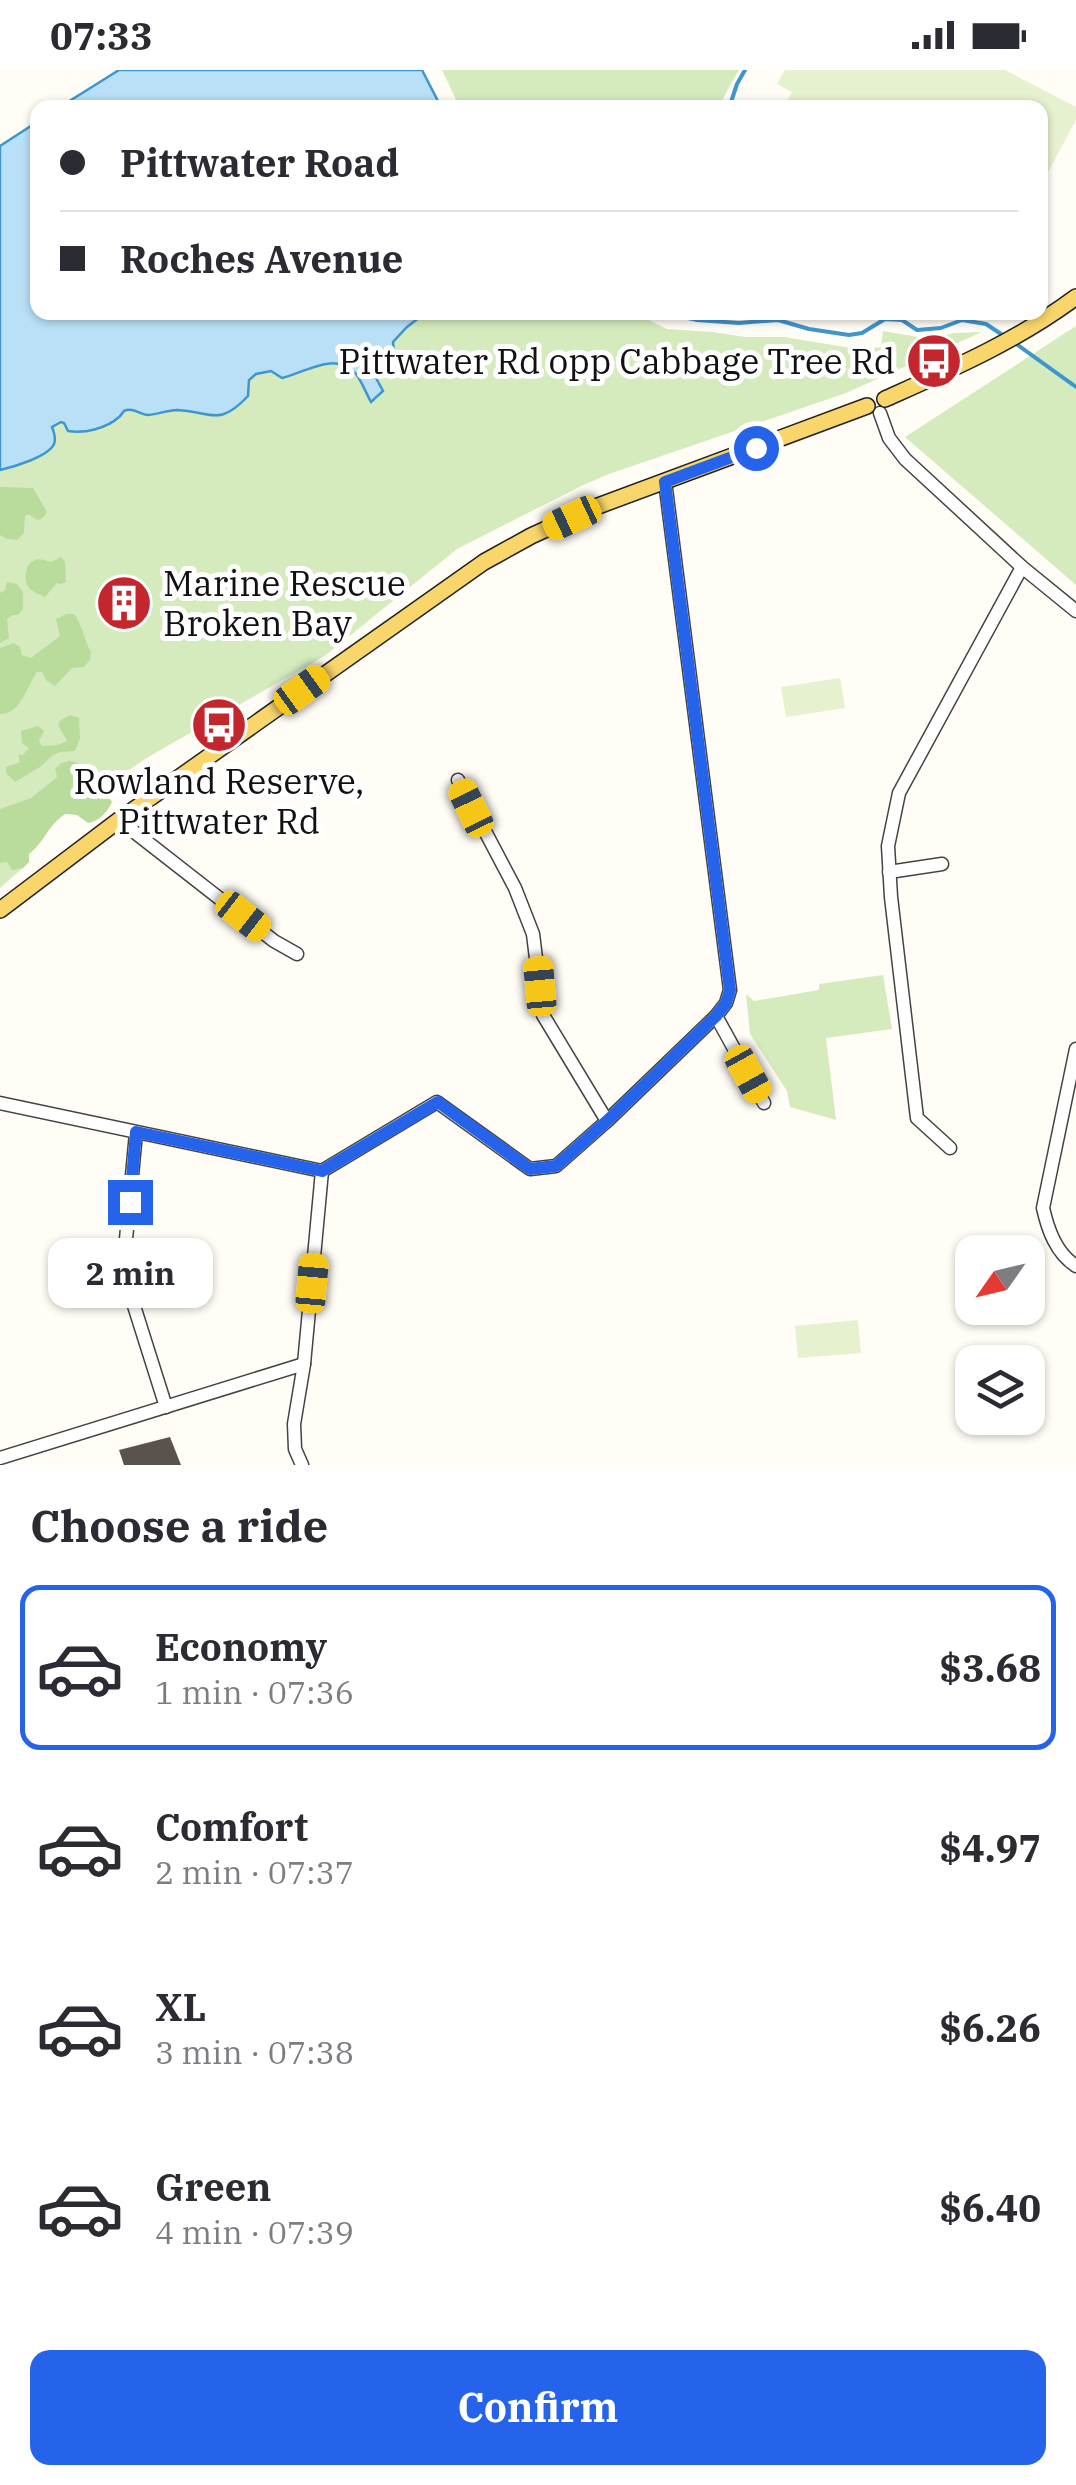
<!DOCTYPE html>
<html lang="en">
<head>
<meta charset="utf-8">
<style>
  :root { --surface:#fff; --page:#f2f2f3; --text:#2b2b33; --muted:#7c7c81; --line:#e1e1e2; --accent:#2563eb }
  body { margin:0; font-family:"IBM Plex Serif",serif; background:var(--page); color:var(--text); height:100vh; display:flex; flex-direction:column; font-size:38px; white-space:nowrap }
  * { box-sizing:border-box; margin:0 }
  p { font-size:32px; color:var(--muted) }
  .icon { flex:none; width:55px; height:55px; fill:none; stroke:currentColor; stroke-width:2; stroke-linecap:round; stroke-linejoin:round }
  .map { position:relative; height:1395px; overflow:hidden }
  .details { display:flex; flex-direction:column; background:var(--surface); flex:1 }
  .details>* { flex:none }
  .hud { position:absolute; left:30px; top:30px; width:1018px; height:220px; border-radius:20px; box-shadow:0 2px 8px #0004; display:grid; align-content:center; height:220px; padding:0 30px; background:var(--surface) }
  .needle { width:65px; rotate:236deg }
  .buttons { position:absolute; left:955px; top:1165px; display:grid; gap:20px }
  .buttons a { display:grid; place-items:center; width:90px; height:90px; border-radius:20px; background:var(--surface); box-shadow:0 2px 8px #0004; font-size:50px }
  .end { position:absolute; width:45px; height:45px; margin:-22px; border:12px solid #2563eb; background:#fff; box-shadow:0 0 0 5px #fff }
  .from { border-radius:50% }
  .bubble { position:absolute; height:70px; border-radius:20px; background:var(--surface); box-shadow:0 2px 8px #0004; font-size:32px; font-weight:800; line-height:70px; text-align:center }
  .car { position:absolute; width:30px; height:60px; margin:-30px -15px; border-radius:12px; box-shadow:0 0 8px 2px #0007; background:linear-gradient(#f5c518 24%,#345 0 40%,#f5c518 0 76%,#345 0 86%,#f5c518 0) }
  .hud b { display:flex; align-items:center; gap:35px; height:95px; font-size:38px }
  .hud b+b { border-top:2px solid var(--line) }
  .hud i { width:25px; height:25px; background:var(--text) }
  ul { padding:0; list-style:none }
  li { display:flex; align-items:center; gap:30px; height:165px; margin:0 20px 15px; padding:0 10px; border:5px solid transparent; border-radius:20px }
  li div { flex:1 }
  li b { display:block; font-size:38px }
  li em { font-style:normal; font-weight:800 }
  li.on { border-color:var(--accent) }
  li>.icon { width:90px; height:90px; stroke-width:1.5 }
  h2 { padding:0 30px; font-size:45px; line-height:120px }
  .button { display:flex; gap:20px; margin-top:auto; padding:20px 30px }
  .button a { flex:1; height:115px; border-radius:20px; background:var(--accent); color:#fff; font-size:40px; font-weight:800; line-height:115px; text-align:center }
  .status { display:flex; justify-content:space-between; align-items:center; height:70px; padding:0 50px; background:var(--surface); direction:ltr }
  .status svg { height:28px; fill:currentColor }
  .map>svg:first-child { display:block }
  .green { fill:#d5ebbd }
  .forest { fill:#b9dc9c }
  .pitch { fill:#e6f2cf }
  .water { fill:#b9e0f7; stroke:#3f96cf; stroke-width:2.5 }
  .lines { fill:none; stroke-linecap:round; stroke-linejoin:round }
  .stream { stroke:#3f96cf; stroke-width:4 }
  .building { fill:#5a524d }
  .minor-casing { stroke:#444; stroke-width:15 }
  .major-casing { stroke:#222; stroke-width:18 }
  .minor { stroke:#fff; stroke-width:12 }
  .major { stroke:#f9d66b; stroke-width:15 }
  .route { stroke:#2563eb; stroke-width:12 }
  .labels { text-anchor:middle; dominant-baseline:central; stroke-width:10; stroke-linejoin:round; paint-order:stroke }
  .poi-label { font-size:35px; fill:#111; stroke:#fff; text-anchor:end }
</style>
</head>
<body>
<div class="status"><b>07:33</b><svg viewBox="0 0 49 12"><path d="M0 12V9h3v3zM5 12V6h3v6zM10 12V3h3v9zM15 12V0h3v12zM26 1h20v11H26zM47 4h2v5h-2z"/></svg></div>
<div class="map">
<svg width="1076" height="1395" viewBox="0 0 1076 1395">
  <rect width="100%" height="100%" fill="#fffdf5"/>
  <g class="green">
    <path d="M 442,0 L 739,0 L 718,37 L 460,38 Z"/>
    <path d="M 425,243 L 531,243 L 542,248 L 591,243 L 634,243 L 667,259 L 713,262 L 745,267 L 784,267 L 863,280 L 881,277 L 883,261 L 930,269 L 954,263 L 982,262 L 846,323 L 609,404 L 581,416 L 457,479 L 326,585 L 150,686 L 26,768 L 9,774 L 25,796 L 0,818 L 0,400 C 20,395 38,388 54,375 L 52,357 L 61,352 L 64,353 L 68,361 C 85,364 107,357 119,347 C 121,346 122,343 124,341 C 133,337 138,344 146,345 C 156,345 167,340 177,340 C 211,342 219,356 247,326 L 249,310 L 256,304 L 271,301 L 282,308 C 328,297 343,273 369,329 L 376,330 L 383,321 L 375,306 L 375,301 L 386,295 L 400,300 L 394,283 L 393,272 L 407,257 Z"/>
    <path d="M 1076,256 L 1076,515 L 905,367 Z"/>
    <path d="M 883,905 L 892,959 L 826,968 L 836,1050 L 790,1037 L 787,1021 L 750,964 L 746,924 L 754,931 L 819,920 L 819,914 Z"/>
  </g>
  <g class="forest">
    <path d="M 0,417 L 33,418 L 47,442 L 42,449 L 37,450 L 28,444 L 25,446 L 24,463 L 17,470 L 7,469 L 0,465 Z"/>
    <path d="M 61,487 L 65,492 L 66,512 L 61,514 L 57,513 L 45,527 C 43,526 31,521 30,519 C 23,512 24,494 35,490 C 39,488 46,491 51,492 Z"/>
    <path d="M 7,512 L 17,514 L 23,522 L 23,539 L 18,545 L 13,545 L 7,549 L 9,568 L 0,573 L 0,523 L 5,520 Z"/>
    <path d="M 66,544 L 74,544 C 83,556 84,570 91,582 L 90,590 L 84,597 L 72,598 L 55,616 L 46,610 L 42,602 L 37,602 C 26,618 21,644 0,644 L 0,578 L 14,573 L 20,577 L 22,585 L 31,588 L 60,566 L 56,549 Z"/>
    <path d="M 70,645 L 79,648 L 80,668 L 75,681 L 60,682 L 53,685 L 40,697 L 15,712 L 6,703 L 6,697 L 20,692 L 18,684 L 23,685 L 29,678 L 22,673 L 21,661 L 38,656 L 44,661 L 39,671 L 42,676 L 58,675 L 67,671 L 58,655 L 61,650 Z"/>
    <path d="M 70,691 C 88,695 99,707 95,726 L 101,729 L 108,726 L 112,732 C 107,742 100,751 88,753 L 77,745 L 65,744 C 46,757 46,771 29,784 L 29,792 L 23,798 L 12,800 L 7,792 L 0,793 L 0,739 L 31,728 L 57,707 L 55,699 L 61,693 Z"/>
  </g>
  <g class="pitch">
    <path d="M 785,0 L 1005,0 L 1076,37 L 1076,50 L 1040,117 L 1040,38 L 783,37 L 792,22 L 777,14 Z"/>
    <path d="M 840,608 L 845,638 L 786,647 L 781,617 Z"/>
    <path d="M 858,1250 L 861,1283 L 798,1288 L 795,1256 Z"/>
  </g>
  <g class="water">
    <path d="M 119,0 L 422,0 L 441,37 L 60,37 Z"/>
    <path d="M 37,52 L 38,242 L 425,243 L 407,257 L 393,272 L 394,283 L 402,304 C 394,295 378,290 375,306 L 383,321 L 371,332 C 366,323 362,312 356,304 C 337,280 304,303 282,308 L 271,301 L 256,304 L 249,310 L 248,326 C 219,357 212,342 177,340 C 167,340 156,345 147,345 C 139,344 133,337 124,341 C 122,343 121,346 119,347 C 107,358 85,364 68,361 L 64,353 L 61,352 L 52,357 C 54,362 56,369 54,374 C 48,387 13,397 0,400 L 0,76 Z"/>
  </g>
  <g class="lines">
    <g class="stream">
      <path d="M 729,38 L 737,14 L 745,0"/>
      <path d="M 661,242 L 697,250 L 739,253 L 778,250 L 809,259 L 849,265 L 862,263 L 885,249 L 902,250 L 917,260 L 941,258 L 962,250 L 986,254 L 1007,268"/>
      <path d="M 1015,273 L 1076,317"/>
    </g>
  </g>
  <g class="building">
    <path d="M 127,519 L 136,542 L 120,548 L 111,525 Z"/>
    <path d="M 170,1367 L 181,1395 L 124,1395 L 119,1380 Z"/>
  </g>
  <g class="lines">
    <g class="minor-casing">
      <g id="minor">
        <path d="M 880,343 L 889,368 L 905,389 L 1022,497 L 1076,541"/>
        <path d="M 665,411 L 730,920 L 726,933 L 716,946 L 764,1033"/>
        <path d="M 458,710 L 515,818 L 533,864 L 543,945 L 607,1051"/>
        <path d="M 119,750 L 274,871 L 297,884"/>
        <path d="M 889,802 L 942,794"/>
        <path d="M 1076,979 L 1043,1138 C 1048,1160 1056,1183 1076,1196"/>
        <path d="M 0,1033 L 322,1101"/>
        <path d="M 136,1063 L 123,1201 L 166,1337"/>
        <path d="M 950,1078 L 917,1048 L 891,827 L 888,776 L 899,723 L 1022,497"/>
        <path d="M 322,1101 L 437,1032 L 530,1099 L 556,1096 L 607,1051 L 716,946"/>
        <path d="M 0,1388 L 304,1294"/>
        <path d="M 302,1395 L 295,1379 L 294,1354 L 304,1294 L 322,1101"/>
      </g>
    </g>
    <g class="major-casing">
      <g id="major">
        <path d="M 885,329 C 952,299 1017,271 1076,227"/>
        <path d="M 0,840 L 119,750 L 484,492 L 531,466 L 590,439 L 867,336"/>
      </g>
    </g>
    <use href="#minor" class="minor"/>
    <use href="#major" class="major"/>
  </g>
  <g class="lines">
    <path class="route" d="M 130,1132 L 136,1062 L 322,1101 L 438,1032 L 530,1099 L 556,1096 L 607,1051 L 716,946 L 726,933 L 730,920 L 665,412 L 756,378"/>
  </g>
  <defs>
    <g id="bus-disc" transform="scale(2.875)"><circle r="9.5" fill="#c4262e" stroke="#fff"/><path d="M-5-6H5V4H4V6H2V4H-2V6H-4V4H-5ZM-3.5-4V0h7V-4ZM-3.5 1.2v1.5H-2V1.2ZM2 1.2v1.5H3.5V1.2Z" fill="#fff"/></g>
    <g id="building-disc" transform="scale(2.875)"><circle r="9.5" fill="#c4262e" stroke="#fff"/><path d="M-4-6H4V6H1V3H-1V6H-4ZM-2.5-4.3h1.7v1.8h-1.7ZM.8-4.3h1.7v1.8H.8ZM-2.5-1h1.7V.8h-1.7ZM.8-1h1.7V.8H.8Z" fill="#fff"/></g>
  </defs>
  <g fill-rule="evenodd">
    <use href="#bus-disc" x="934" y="291"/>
    <use href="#building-disc" x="124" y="533"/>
    <use href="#bus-disc" x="219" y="655"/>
  </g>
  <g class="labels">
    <g class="poi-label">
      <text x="895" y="291">Pittwater Rd opp Cabbage Tree Rd</text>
      <text x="163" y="513" text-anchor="start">Marine Rescue<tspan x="163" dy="40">Broken Bay</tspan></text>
      <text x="219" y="711" text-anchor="middle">Rowland Reserve,<tspan x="219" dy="40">Pittwater Rd</tspan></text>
    </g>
  </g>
</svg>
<div class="buttons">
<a><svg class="needle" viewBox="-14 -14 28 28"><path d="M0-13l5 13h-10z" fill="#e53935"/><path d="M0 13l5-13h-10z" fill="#7c7c81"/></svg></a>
<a><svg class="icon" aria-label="layers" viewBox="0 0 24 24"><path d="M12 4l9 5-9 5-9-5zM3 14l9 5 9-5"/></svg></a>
</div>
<i class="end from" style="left:756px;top:378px"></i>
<i class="end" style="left:130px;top:1132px"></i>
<div class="bubble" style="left:48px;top:1168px;width:165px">2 min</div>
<i class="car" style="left:572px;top:448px;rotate:245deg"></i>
<i class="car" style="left:302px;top:620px;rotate:54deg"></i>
<i class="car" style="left:471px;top:738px;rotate:334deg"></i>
<i class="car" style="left:243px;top:846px;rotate:128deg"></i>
<i class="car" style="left:540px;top:916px;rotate:355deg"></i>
<i class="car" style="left:748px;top:1004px;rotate:151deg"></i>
<i class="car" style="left:312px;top:1213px;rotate:5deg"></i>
<div class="hud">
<b><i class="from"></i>Pittwater Road</b>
<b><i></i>Roches Avenue</b>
</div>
</div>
<section class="details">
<h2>Choose a ride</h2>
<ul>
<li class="on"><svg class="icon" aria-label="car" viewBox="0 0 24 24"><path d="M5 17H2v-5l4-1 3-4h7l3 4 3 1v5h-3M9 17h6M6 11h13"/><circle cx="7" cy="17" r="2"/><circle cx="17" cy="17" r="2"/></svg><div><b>Economy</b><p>1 min · 07:36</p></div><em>$3.68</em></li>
<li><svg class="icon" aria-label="car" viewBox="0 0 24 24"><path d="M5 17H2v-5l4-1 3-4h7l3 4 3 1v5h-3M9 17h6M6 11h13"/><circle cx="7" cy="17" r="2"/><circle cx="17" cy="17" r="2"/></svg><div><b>Comfort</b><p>2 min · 07:37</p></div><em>$4.97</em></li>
<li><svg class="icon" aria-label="car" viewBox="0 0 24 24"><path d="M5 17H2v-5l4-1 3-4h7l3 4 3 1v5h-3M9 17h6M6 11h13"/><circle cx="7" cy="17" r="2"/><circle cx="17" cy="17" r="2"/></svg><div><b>XL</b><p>3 min · 07:38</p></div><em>$6.26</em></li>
<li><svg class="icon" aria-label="car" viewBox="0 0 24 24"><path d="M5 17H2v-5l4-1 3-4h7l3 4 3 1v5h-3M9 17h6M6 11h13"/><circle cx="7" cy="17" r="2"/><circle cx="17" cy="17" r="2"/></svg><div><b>Green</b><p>4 min · 07:39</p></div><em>$6.40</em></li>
</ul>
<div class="button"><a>Confirm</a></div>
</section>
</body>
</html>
